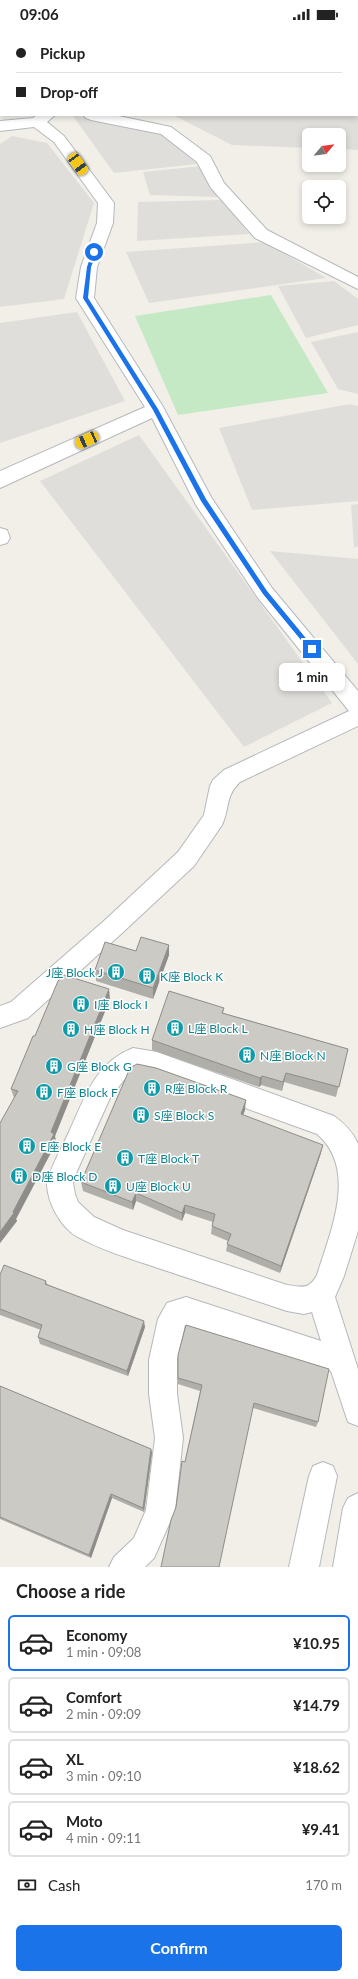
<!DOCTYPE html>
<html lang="en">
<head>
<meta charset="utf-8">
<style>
  :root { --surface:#fff; --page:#f2f2f2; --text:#222; --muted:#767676; --line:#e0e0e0; --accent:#1a73e8 }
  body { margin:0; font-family:Lato,"Noto Sans SC",sans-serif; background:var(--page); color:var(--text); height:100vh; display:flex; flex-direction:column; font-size:15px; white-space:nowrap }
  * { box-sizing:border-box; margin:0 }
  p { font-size:13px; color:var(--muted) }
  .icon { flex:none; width:22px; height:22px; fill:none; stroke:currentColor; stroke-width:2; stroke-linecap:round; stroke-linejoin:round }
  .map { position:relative; height:1539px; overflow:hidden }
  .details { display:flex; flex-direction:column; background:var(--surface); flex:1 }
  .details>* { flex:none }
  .top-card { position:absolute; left:0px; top:0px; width:358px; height:88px; box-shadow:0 2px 6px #0003; display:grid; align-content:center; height:88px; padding:0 16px; background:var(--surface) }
  .needle { width:26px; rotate:61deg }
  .controls { position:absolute; left:302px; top:100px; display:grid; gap:8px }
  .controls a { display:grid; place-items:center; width:44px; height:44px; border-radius:6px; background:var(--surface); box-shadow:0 2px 6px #0003; font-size:20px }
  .end { position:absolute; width:18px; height:18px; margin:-9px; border:5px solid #1a73e8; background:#fff; box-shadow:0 0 0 2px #fff }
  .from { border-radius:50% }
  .bubble { position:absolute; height:28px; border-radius:6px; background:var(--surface); box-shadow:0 2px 6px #0003; font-size:13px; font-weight:700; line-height:28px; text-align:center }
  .car { position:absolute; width:12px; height:24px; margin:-12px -6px; border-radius:5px; box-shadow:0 0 3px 1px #0007; background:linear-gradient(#f5c518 24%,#345 0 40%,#f5c518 0 76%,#345 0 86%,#f5c518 0) }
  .top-card b { display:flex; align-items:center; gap:14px; height:38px; font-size:15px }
  .top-card b+b { border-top:1px solid var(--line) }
  .top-card i { width:10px; height:10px; background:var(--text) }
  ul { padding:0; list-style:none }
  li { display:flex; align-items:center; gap:12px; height:56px; margin:0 8px 6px; padding:0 8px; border:2px solid var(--line); border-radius:6px }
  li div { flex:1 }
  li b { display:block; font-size:15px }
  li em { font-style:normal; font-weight:700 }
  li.active { border-color:var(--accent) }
  li>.icon { width:36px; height:36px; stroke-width:1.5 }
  h2 { padding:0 16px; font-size:18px; line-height:48px }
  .pay { display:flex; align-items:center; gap:10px; height:44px; padding:0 16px; font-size:15px }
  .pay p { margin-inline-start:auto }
  .action { display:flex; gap:8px; margin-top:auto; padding:8px 16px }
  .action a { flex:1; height:46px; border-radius:6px; background:var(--accent); color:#fff; font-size:16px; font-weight:700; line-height:46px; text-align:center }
  .status { display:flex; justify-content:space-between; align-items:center; height:28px; padding:0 20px; background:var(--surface); direction:ltr }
  .status svg { height:11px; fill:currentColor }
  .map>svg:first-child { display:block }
  .industrial { fill:#e0deda }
  .green { fill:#c5e8c5 }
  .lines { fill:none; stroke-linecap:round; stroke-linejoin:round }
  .minor-casing { stroke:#b5b8bc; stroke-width:2 }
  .minor { fill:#fff; fill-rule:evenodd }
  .wall { fill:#afaea9 }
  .shaded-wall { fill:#8f8d8a }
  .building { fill:#cccac5; stroke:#8f8d8a }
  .route { fill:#1a73e8 }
  .labels { text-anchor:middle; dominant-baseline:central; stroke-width:3; stroke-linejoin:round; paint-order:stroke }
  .culture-label { font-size:12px; fill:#0d838f; stroke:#fff; text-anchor:start }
</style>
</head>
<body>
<div class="status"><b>09:06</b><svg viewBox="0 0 49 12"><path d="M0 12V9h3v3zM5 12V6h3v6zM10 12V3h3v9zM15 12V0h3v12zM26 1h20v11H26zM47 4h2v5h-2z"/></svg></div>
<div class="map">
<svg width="358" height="1539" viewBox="0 0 358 1539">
  <rect width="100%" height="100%" fill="#f1efe8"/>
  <g class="industrial">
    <path d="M 77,0 L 329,0 L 330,1 L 73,1 Z"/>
    <path d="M 358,1 L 358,122 L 339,121 L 339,107 L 309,107 L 309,120 L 232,117 L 173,87 L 357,87 Z"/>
    <path d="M 73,88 L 155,94 L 197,136 L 114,145 Z"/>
    <path d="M 12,108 L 47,115 L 94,175 L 64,271 L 0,279 L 0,116 Z"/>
    <path d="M 202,138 L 218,169 L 150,167 L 143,144 Z"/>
    <path d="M 222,172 L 249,206 L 137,213 L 138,174 Z"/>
    <path d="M 265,214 L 326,250 L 149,275 L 126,224 Z"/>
    <path d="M 334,253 L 358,271 L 358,297 L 306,310 L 278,258 Z"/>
    <path d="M 77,284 L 125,373 L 0,415 L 0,295 Z"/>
    <path d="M 358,304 L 358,366 L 338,361 L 311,314 Z"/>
    <path d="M 350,376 L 358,378 L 358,473 L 252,482 L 219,400 Z"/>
    <path d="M 139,407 L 332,675 L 244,719 L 40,453 Z"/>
    <path d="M 358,476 L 358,519 L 354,519 L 351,477 Z"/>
    <path d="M 270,523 L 358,531 L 358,636 Z"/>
  </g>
  <path class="green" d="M 271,267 L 328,365 L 178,387 L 135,288 Z"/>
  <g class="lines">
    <g class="minor-casing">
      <g id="minor">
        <path d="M 106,0 L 121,0 L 122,1 L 107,1 Z"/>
        <path d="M 239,0 L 253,0 L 254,1 L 240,1 Z"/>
        <path d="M 37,87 L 55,87 L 47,94 L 64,108 L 114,175 L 113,195 L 97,239 L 94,270 L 162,377 L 211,469 L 241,514 L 272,560 L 358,663 L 358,698 L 240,754 C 225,768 230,780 222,797 L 194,838 L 121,906 L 28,990 L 0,1000 L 0,978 L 11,974 L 105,892 L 178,824 L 204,787 L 210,758 L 213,752 L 224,742 L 349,683 L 258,570 L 196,477 L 152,390 L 0,460 L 0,443 L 145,379 L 76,270 L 81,239 L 97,195 L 98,175 L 54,114 L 34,99 L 0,103 L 0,93 L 33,90 Z"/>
        <path d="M 83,87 L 114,87 L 171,99 L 210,128 L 224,155 L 267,202 L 358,249 L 358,261 L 255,210 L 211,160 L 197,134 L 161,106 L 91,92 L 86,90 Z"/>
        <path d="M 0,500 L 7,502 L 10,510 L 7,515 L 0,517 Z"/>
        <path d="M 133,1020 L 157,1024 L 334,1088 C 345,1096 353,1104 358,1116 L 358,1203 L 344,1248 L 335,1269 L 358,1341 L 358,1398 L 348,1394 L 331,1343 L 185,1297 L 177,1332 L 177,1366 L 183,1410 L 175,1483 L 154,1530 L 145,1539 L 109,1539 L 114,1529 L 134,1510 L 146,1482 L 155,1410 L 149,1366 L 149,1332 L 158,1291 L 167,1275 L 186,1269 L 321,1313 L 312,1284 L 304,1286 L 287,1283 C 244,1269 201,1254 158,1240 C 131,1231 101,1222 76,1208 C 60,1198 48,1175 47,1157 C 47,1146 64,1115 69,1104 C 85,1069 95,1035 133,1020 ZM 137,1044 L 157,1048 L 317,1106 C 358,1141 331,1202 317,1247 C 309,1262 302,1259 287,1257 L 123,1202 L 94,1189 L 78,1174 L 75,1166 L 73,1155 L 77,1143 L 110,1070 L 124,1052 Z"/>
        <path d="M 323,1434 L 333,1438 L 337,1448 L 319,1539 L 289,1539 L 309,1448 L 313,1438 Z"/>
        <path d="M 358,1465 L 358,1539 L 333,1539 L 343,1480 L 348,1470 Z"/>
      </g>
    </g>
    <use href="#minor" class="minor"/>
  </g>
  <g class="wall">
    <path d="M 169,917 L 169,927 L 153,971 L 96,953 L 95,942 L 136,923 Z"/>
    <path d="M 110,971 L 55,1108 L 56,1115 L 16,1191 L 17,1193 L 0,1215 L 14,1070 L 11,1061 L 35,1008 Z"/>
    <path d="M 224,980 L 223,985 L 348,1021 L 336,1069 L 284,1054 L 282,1063 L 261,1057 L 259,1059 L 152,1022 L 152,1012 Z"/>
    <path d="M 245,1082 L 243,1087 L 321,1125 L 280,1245 L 226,1223 L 228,1213 L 211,1206 L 212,1198 L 213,1194 L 185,1185 L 182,1193 L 136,1173 L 133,1182 L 83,1163 L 81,1154 Z"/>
    <path d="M 0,1247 L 46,1253 L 47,1256 L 145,1299 L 128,1348 L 40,1316 L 38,1309 L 41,1302 L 0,1287 Z"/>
    <path d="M 178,1327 L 318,1394 L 316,1399 L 253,1380 L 176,1479 L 185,1434 L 200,1363 L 178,1356 Z"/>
    <path d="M 0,1358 L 151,1421 L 152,1425 L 144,1484 L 112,1470 L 91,1530 L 0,1491 Z"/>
  </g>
  <g class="shaded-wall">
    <path d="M 169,917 L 169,927 L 153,971 L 153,960 Z"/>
    <path d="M 109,961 L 110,971 L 55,1108 L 56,1115 L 16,1191 L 17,1193 L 0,1215 L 0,1204 L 13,1184 L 51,1104 Z"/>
    <path d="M 286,1045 L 282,1063 L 283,1054 Z"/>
    <path d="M 262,1048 L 261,1057 L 259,1059 L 260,1050 Z"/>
    <path d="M 246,1072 L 245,1082 L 240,1095 L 241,1086 Z"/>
    <path d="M 323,1117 L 321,1125 L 280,1245 L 281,1238 Z"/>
    <path d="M 136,1165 L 136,1173 L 133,1182 L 132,1174 Z"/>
    <path d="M 185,1177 L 185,1185 L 182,1193 L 182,1185 Z"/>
    <path d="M 144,1293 L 145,1299 L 128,1348 L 127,1343 Z"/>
    <path d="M 151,1421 L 152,1425 L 144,1484 L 143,1480 Z"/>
    <path d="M 111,1466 L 112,1470 L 91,1530 L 89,1527 Z"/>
  </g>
  <g class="building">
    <path d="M 141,909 L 169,917 L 153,960 L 95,942 L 105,914 L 136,923 Z"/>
    <path d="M 64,947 L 109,961 L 51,1104 L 54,1106 L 13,1184 L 14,1185 L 0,1204 L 0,1095 L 18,1063 L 11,1061 L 33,1008 L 35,1008 L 58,953 Z"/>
    <path d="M 169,963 L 224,980 L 222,985 L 348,1021 L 339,1059 L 286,1045 L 283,1054 L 262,1048 L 260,1050 L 152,1012 Z"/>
    <path d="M 137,1036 L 156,1040 L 246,1072 L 241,1086 L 323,1117 L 281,1238 L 227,1216 L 231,1206 L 212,1198 L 215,1186 L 185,1177 L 182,1185 L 136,1165 L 132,1174 L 81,1154 L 130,1040 Z"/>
    <path d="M 4,1237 L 46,1253 L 45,1256 L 144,1293 L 127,1343 L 38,1309 L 42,1297 L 0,1281 L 0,1247 Z"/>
    <path d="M 186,1297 L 329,1341 L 318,1394 L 254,1375 L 219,1539 L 161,1539 L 171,1492 L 176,1479 L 182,1433 L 185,1434 L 202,1357 L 178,1350 L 178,1327 Z"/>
    <path d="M 0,1358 L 151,1421 L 143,1480 L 111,1466 L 89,1527 L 0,1489 Z"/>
  </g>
  <path class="route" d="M 94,223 L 97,224 L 91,239 L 88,270 L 158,381 L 206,471 L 267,563 L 314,620 L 314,623 L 310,623 L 263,566 L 201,473 L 153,382 L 83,270 L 87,239 L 92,224 Z"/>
  <defs>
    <g id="building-disc" transform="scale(0.9)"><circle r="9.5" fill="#0f9aa8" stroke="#fff"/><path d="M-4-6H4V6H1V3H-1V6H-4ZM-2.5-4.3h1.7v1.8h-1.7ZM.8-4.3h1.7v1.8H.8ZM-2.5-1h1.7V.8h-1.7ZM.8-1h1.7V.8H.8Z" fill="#fff"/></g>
  </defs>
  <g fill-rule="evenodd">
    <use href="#building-disc" x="116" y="944"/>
    <use href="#building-disc" x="147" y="948"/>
    <use href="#building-disc" x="81" y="976"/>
    <use href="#building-disc" x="175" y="1000"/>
    <use href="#building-disc" x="71" y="1001"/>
    <use href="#building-disc" x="247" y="1027"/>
    <use href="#building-disc" x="54" y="1038"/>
    <use href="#building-disc" x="152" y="1060"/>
    <use href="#building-disc" x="44" y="1064"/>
    <use href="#building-disc" x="141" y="1087"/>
    <use href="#building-disc" x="27" y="1118"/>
    <use href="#building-disc" x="125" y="1130"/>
    <use href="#building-disc" x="19" y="1148"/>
    <use href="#building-disc" x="113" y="1158"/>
  </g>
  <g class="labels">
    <g class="culture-label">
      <text x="103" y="944" text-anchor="end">J座 Block J</text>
      <text x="160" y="948">K座 Block K</text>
      <text x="94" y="976">I座 Block I</text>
      <text x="188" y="1000">L座 Block L</text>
      <text x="84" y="1001">H座 Block H</text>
      <text x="260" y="1027">N座 Block N</text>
      <text x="67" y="1038">G座 Block G</text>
      <text x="165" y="1060">R座 Block R</text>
      <text x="57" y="1064">F座 Block F</text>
      <text x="154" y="1087">S座 Block S</text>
      <text x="40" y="1118">E座 Block E</text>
      <text x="138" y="1130">T座 Block T</text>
      <text x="32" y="1148">D座 Block D</text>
      <text x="126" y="1158">U座 Block U</text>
    </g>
  </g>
</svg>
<div class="controls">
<a><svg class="needle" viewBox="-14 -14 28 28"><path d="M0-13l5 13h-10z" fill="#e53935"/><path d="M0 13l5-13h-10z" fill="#767676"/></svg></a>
<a><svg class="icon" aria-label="locate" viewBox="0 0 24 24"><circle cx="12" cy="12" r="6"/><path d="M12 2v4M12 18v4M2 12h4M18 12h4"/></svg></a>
</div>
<i class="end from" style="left:94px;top:224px"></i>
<i class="end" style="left:312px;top:621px"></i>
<div class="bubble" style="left:279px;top:635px;width:66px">1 min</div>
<i class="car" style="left:78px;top:136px;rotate:144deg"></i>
<i class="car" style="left:87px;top:412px;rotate:246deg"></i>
<div class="top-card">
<b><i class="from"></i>Pickup</b>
<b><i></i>Drop-off</b>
</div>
</div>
<section class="details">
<h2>Choose a ride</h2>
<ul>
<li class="active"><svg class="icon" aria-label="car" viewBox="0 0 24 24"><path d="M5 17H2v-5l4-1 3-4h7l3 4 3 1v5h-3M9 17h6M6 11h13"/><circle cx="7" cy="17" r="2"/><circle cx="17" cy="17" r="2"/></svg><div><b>Economy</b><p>1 min · 09:08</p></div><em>¥10.95</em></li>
<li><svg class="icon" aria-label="car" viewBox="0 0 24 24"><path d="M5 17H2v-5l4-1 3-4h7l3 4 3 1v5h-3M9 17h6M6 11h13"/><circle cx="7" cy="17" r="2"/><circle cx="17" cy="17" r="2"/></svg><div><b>Comfort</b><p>2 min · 09:09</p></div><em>¥14.79</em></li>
<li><svg class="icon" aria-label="car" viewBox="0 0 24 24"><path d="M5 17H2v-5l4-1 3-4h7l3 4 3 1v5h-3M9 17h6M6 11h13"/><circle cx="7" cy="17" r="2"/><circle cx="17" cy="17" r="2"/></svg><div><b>XL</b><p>3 min · 09:10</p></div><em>¥18.62</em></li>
<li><svg class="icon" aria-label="car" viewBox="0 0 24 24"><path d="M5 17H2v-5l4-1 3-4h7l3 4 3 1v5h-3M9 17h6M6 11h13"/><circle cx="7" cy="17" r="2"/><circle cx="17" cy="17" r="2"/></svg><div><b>Moto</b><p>4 min · 09:11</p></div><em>¥9.41</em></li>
</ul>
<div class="pay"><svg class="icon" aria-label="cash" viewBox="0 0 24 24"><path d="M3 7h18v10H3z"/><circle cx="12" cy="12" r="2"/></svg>Cash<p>170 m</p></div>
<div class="action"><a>Confirm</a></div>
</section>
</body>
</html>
